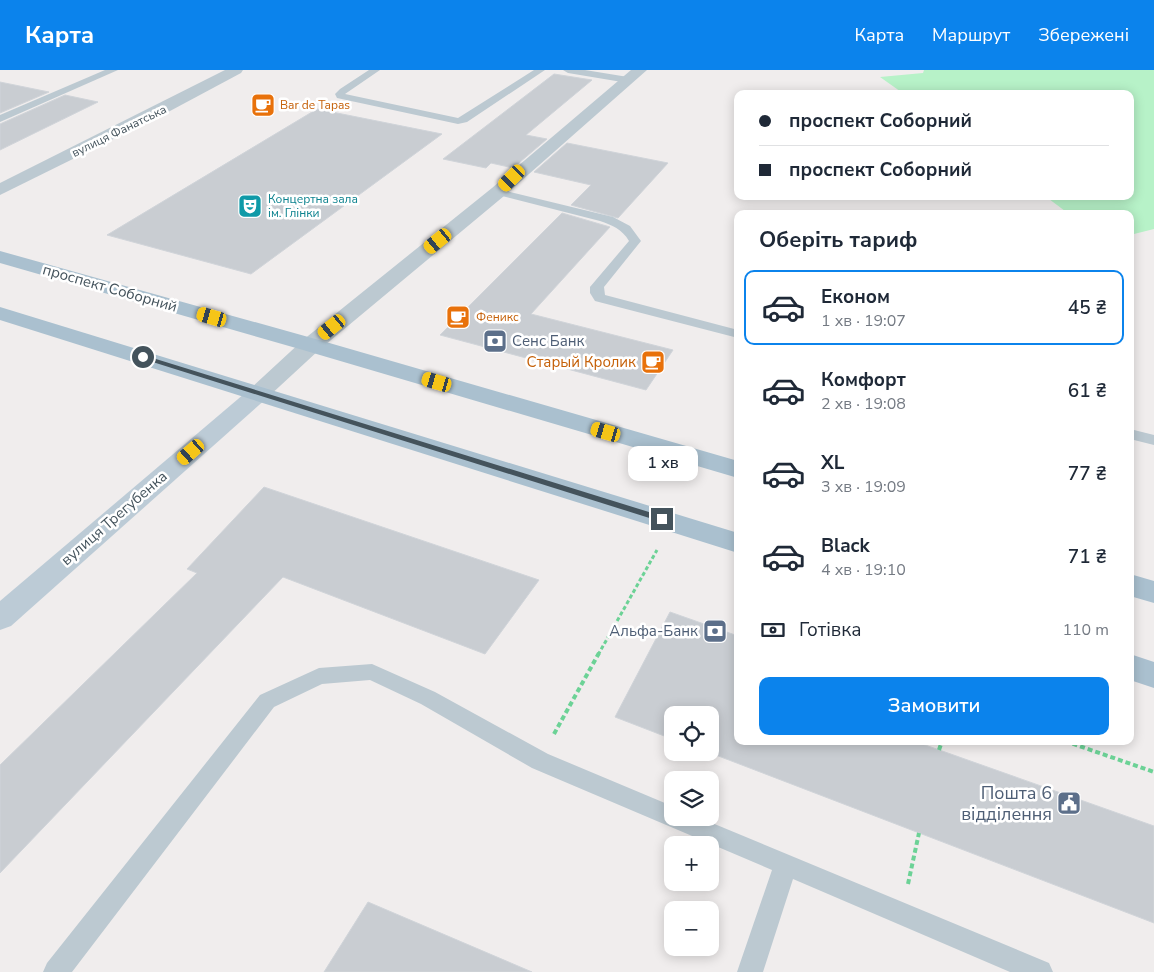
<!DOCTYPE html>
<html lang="uk">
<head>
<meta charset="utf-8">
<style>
  :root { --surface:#fff; --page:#f6f6f7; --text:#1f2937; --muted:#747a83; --line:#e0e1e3; --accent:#0b83ec }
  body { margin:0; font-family:"Nunito Sans",sans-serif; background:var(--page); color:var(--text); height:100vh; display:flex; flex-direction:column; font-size:19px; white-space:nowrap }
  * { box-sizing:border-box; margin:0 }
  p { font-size:16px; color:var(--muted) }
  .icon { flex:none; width:28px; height:28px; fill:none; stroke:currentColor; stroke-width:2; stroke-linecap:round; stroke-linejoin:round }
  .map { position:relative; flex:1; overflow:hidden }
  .side { position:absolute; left:734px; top:140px; width:400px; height:535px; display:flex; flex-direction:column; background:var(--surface); border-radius:10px; box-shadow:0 2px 12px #0003 }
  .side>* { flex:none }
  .hud { position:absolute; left:734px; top:20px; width:400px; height:110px; border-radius:10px; box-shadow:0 2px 12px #0003; display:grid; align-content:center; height:110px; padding:0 25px; background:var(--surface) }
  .buttons { position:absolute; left:664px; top:636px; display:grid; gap:10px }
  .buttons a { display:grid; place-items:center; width:55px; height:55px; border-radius:10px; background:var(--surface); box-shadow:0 2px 12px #0003; font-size:25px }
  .end { position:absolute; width:22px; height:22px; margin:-11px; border:6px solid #44535c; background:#fff; box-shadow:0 0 0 2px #fff }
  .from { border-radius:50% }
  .bubble { position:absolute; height:35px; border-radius:10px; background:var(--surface); box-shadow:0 2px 12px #0003; font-size:16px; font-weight:600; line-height:35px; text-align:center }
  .car { position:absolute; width:15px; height:30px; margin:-15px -8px; border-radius:6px; box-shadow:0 0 4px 1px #0007; background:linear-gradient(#f5c518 24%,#345 0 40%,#f5c518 0 76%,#345 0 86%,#f5c518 0) }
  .hud b { display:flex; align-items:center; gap:18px; height:48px; font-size:19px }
  .hud b+b { border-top:1px solid var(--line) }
  .hud i { width:12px; height:12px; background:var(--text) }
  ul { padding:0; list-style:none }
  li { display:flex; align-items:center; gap:15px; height:75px; margin:0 10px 8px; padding:0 15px; border:2px solid transparent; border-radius:10px }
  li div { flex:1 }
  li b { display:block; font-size:19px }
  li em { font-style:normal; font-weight:600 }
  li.selected { border-color:var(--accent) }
  li>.icon { width:45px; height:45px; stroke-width:1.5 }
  h2 { padding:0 25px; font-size:22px; line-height:60px }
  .pay { display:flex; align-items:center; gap:12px; height:55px; padding:0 25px; font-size:19px }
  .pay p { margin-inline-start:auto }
  .primary-button { display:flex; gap:10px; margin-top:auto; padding:10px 25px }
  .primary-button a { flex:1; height:58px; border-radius:10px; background:var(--accent); color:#fff; font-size:20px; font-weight:600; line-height:58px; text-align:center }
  header { display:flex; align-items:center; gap:30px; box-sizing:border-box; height:70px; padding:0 25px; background:var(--accent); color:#fff }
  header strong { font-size:24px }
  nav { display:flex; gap:28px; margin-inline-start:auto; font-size:18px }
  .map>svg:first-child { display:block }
  .green { fill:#b7f2c8 }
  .building { fill:#c9cdd2; stroke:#d0d4d9 }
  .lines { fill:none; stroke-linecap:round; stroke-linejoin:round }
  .path-far1 { stroke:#6cd296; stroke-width:3; stroke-dasharray:4 2.5; stroke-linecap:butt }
  .path { stroke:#6cd296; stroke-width:4; stroke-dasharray:5 3; stroke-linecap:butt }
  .lane { fill:#bcc9d1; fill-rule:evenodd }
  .street { fill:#bcc9d1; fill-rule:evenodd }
  .secondary { fill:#bccbd6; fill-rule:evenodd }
  .primary { fill:#aac0cf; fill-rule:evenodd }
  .route { fill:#44535c }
  .labels { text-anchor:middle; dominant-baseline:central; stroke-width:5; stroke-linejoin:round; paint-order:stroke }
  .far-food-label { font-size:12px; fill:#c56008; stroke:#fff; text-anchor:start }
  .far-street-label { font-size:12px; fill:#44535c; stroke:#fff }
  .far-culture-label { font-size:12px; fill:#0d838f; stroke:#fff; text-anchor:start }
  .street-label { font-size:15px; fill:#44535c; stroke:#fff }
  .service-label { font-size:15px; fill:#4e5e75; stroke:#fff; text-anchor:start }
  .food-label { font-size:15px; fill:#c56008; stroke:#fff; text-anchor:end }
  .near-service-label { font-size:18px; fill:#4e5e75; stroke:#fff; text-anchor:end }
</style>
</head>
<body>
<header>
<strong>Карта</strong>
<nav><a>Карта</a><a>Маршрут</a><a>Збережені</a></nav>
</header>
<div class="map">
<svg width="1154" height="902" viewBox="0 0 1154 902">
  <rect width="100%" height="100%" fill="#f0eded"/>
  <path class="green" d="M 924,0 L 1154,0 L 1154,159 L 1130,165 L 1130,144 L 1069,144 L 1045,126 L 1130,126 L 1130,24 L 904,24 L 880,7 L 923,3 Z"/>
  <g class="building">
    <path d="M 554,4 L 592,10 L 526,65 L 547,69 L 513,98 L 491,93 L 486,98 L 443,89 Z"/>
    <path d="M 0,12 L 49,22 L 0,43 Z"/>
    <path d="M 65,25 L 98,32 L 0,80 L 0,54 Z"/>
    <path d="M 317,39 L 442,64 L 251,204 L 107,165 Z"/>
    <path d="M 567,73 L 668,93 L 618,148 L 571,135 L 591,115 L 534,102 Z"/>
    <path d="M 562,143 L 610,157 L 531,244 L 673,280 L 646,320 L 440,265 Z"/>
    <path d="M 264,417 L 539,510 L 485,584 L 283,507 L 0,803 L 0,695 L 197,503 L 187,499 Z"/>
    <path d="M 670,542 L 738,566 L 738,671 L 914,671 L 1154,756 L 1154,853 L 708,682 L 710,682 L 710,645 L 672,645 L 672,669 L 615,647 Z"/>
    <path d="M 368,832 L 532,902 L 324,902 Z"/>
  </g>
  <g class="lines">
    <path class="path-far1" d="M 598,585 L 657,480"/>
    <g class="path">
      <path d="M 554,664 L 599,583"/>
      <path d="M 1065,671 L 1154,702"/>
      <path d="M 939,680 L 942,671"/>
      <path d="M 908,814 L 919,763"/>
    </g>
    <g class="lane">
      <path d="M 105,0 L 118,0 L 0,52 L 0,45 Z"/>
      <path d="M 369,0 L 380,0 L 345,24 L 458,48 L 534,0 L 545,0 L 467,52 L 458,54 L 337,28 L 335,24 L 340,19 Z"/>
      <path d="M 563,0 L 585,0 L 628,7 L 633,10 L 628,13 L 568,3 Z"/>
      <path d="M 498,119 L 613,147 L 630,156 L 641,171 L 604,217 L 605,225 L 738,260 L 738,268 L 595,231 L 590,223 L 590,217 L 629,171 C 622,159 612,155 600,151 L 494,124 L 492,122 Z"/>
      <path d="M 1130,359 L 1154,365 L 1154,375 L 1130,369 Z"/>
      <path d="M 372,594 L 435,622 L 548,684 L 672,736 L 672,748 L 700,748 L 1049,893 L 1053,902 L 1010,902 L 793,809 L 763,902 L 737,902 L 772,800 L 532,698 L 421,634 L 370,610 L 322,614 L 274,637 L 72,902 L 43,902 L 47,893 L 260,625 L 319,598 Z"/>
    </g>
    <g class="street">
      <path d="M 225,0 L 243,0 L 241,3 L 170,41 L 0,125 L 0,113 Z"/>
      <path d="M 631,0 L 647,0 L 504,126 L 319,280 L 267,328 L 259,330 L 251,328 L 247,323 L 251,318 L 303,270 L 492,118 Z"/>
    </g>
    <path class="secondary" d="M 259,316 L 267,318 L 271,323 L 267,328 L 11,556 L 0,560 L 0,531 L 251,318 Z"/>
    <g class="primary">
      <path d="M 0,181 L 319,270 L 738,391 L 738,408 L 303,280 L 0,193 Z"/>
      <path d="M 0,237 L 738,463 L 738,483 L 0,250 Z"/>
      <path d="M 1130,504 L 1154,511 L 1154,533 L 1130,526 Z"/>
      <path d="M 1130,584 L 1154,592 L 1154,618 L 1130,610 Z"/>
    </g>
  </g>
  <path class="route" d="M 143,285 L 665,447 L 666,449 L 665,451 L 659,451 L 140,288 L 140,287 Z"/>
  <defs>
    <g id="cafe-square" transform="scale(1.25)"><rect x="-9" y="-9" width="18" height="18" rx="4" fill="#e8710a" stroke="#fff"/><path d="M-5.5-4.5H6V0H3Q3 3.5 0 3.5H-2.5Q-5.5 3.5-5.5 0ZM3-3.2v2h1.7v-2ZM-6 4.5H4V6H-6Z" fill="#fff"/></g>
    <g id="theatre-square" transform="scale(1.25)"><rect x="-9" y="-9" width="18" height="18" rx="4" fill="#0f9aa8" stroke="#fff"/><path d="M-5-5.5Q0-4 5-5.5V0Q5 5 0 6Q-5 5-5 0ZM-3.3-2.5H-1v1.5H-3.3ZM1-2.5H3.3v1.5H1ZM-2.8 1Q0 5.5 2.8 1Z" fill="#fff"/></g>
    <g id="bank-square" transform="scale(1.25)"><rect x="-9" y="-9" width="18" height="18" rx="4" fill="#5c6f8a" stroke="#fff"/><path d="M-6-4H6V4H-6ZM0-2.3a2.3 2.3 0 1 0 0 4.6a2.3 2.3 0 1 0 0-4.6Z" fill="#fff"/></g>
    <g id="civic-square" transform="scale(1.25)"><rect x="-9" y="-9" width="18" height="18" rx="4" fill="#5c6f8a" stroke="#fff"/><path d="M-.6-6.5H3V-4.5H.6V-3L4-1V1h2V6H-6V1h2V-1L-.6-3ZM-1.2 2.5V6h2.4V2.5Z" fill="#fff"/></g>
  </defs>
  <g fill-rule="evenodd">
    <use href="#cafe-square" x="263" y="35"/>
    <use href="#theatre-square" x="250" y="136"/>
    <use href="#cafe-square" x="458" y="247"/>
    <use href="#bank-square" x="495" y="271"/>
    <use href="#cafe-square" x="653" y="292"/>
    <use href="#bank-square" x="715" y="561"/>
    <use href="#civic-square" x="1069" y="733"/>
  </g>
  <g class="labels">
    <g class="far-food-label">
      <text x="280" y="35">Bar de Tapas</text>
      <text x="476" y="247">Феникс</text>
    </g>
    <g class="far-street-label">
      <text transform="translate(119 61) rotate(-26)">вулиця Фанатська</text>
    </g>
    <g class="far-culture-label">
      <text x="268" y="129">Концертна зала<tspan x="268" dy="14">ім. Глінки</tspan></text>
    </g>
    <g class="street-label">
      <text transform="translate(110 218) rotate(16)">проспект Соборний</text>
      <text transform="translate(114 448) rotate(-41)">вулиця Трегубенка</text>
    </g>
    <g class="service-label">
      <text x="512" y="271">Сенс Банк</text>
      <text x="698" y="561" text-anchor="end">Альфа-Банк</text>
    </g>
    <g class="food-label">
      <text x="636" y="292">Старый Кролик</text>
    </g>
    <g class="near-service-label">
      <text x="1052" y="723">Пошта 6<tspan x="1052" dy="21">відділення</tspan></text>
    </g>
  </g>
</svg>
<div class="buttons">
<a><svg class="icon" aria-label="locate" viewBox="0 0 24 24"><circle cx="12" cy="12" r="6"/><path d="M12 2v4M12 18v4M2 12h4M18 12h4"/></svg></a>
<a><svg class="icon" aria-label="layers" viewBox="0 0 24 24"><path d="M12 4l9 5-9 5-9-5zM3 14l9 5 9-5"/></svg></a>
<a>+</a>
<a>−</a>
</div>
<i class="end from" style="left:143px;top:287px"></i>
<i class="end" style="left:662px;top:449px"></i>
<div class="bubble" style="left:628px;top:376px;width:70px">1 хв</div>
<i class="car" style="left:512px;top:108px;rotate:225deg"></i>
<i class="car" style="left:438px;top:171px;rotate:231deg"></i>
<i class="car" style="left:212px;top:247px;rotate:286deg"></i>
<i class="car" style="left:332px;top:257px;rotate:231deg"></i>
<i class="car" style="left:437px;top:312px;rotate:286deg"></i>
<i class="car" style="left:606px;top:362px;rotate:286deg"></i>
<i class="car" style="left:191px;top:382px;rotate:229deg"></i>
<div class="hud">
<b><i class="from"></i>проспект Соборний</b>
<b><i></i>проспект Соборний</b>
</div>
<section class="side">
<h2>Оберіть тариф</h2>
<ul>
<li class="selected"><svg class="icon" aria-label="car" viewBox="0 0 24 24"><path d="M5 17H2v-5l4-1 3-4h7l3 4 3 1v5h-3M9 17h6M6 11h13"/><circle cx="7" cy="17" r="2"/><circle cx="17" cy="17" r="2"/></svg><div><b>Економ</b><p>1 хв · 19:07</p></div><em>45 ₴</em></li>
<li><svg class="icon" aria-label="car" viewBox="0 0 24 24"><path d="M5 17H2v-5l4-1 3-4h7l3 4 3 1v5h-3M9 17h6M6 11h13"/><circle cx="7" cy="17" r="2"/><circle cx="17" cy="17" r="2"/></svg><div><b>Комфорт</b><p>2 хв · 19:08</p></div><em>61 ₴</em></li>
<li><svg class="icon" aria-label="car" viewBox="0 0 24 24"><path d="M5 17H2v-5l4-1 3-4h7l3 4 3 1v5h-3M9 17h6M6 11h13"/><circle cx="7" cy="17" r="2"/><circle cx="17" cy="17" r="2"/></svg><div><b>XL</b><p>3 хв · 19:09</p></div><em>77 ₴</em></li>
<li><svg class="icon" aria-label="car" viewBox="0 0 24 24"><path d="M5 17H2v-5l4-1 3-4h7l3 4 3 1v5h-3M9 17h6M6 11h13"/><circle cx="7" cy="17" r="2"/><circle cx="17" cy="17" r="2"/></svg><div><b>Black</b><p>4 хв · 19:10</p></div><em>71 ₴</em></li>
</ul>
<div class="pay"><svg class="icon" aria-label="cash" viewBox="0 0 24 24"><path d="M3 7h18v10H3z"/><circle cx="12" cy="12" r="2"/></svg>Готівка<p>110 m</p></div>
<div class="primary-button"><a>Замовити</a></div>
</section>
</div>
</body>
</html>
